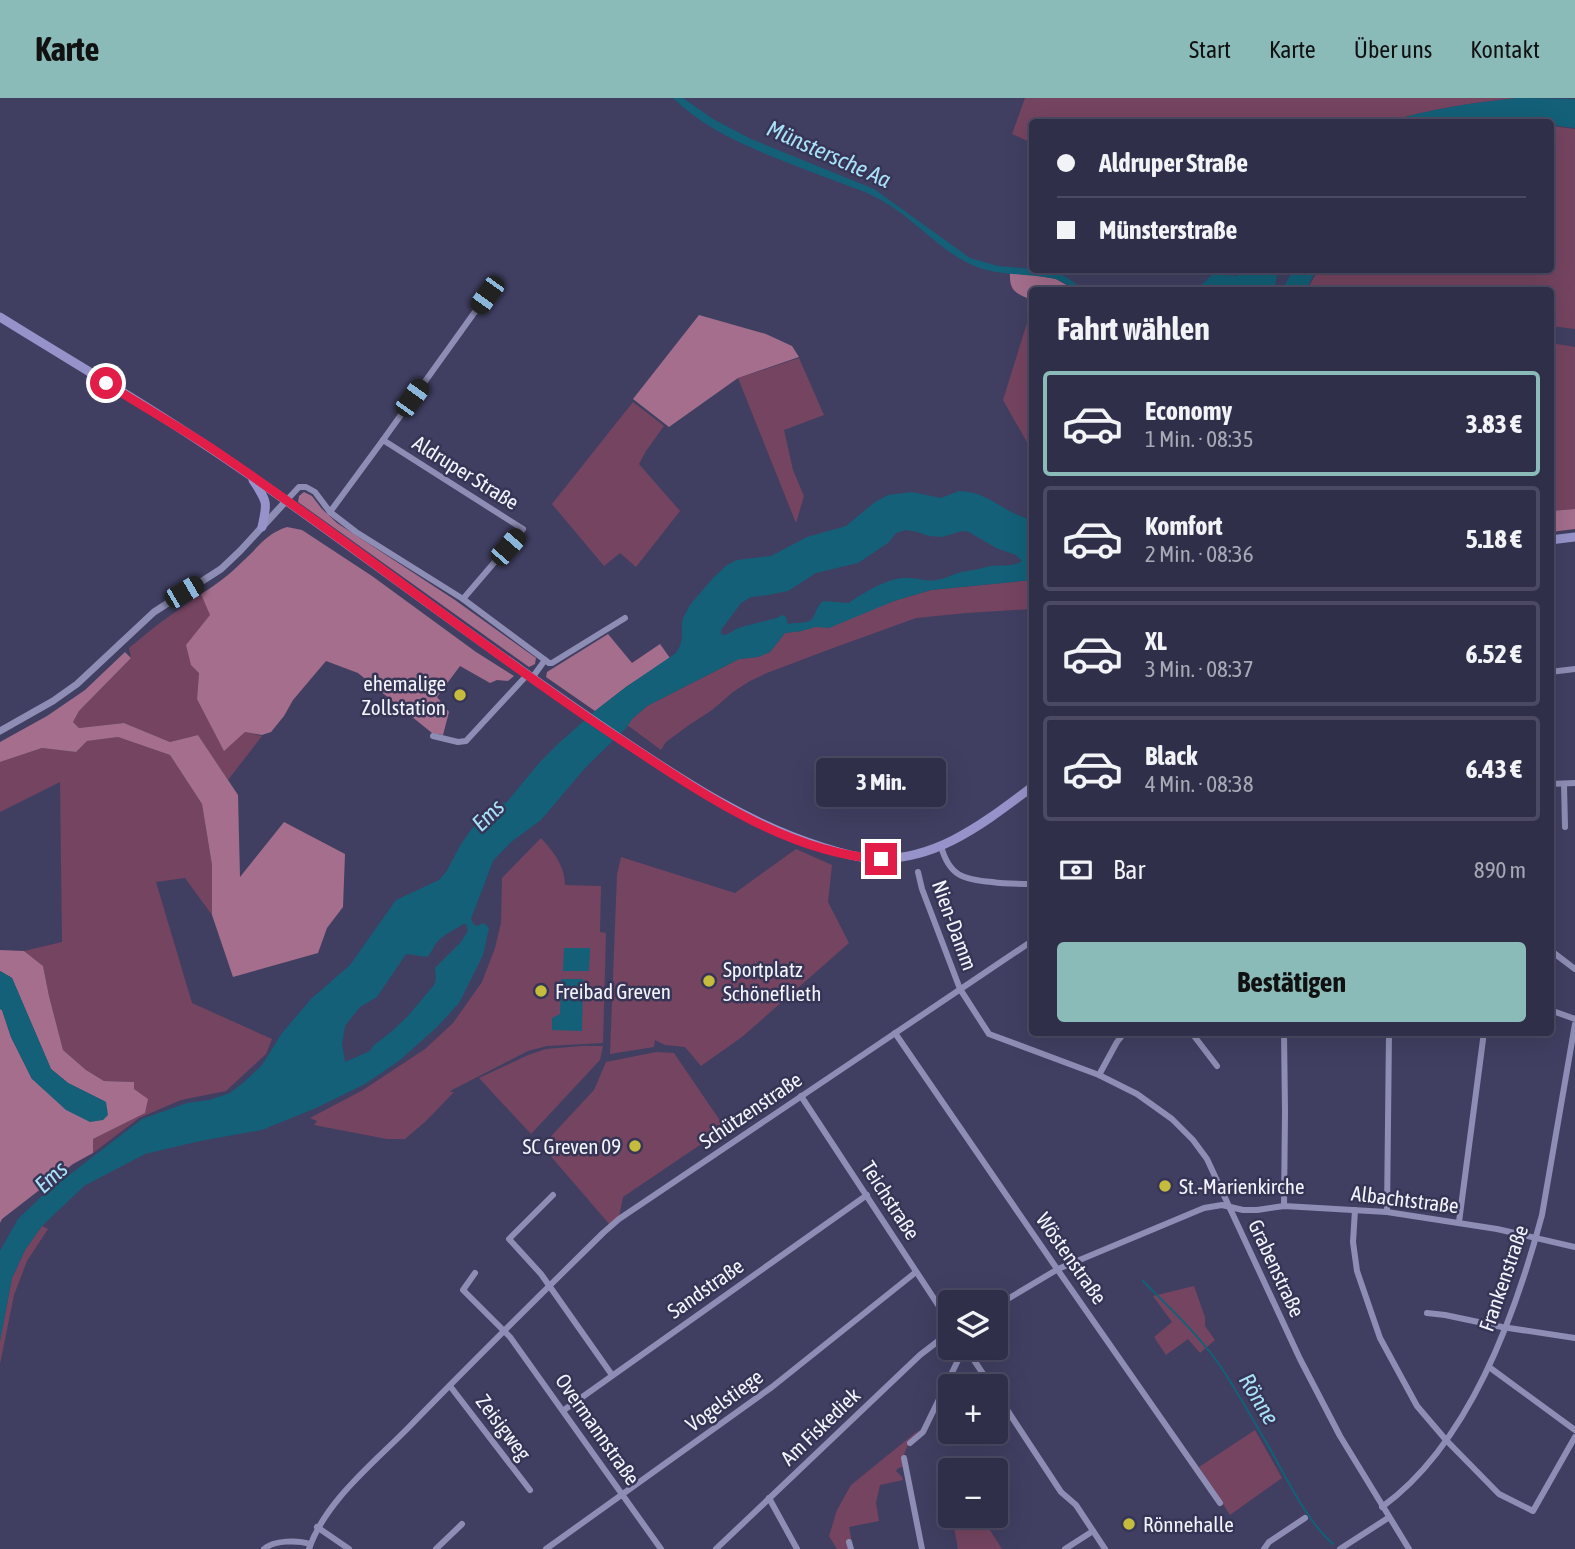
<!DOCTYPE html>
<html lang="de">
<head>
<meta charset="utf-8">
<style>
  :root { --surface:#302f4a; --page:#383751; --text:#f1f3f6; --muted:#a8a9b5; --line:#4b4a62; --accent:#8bbbb9 }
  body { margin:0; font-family:"Asap Condensed",sans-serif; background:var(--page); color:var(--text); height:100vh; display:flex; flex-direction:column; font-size:26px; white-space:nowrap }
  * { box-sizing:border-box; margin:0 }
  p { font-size:23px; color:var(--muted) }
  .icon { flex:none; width:38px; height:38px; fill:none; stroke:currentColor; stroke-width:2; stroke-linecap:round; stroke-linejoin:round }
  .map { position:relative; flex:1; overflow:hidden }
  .panel { position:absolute; left:1029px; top:189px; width:525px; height:749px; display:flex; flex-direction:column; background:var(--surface); border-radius:7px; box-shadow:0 7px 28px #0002,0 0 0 2px var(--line) }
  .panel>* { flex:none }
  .top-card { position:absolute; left:1029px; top:21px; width:525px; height:154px; border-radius:7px; box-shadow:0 7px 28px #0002,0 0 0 2px var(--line); display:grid; align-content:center; height:154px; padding:0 28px; background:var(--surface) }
  .fabs { position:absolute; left:938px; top:1192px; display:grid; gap:14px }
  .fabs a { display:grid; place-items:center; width:70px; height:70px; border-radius:7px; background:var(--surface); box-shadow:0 7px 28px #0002,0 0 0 2px var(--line); font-size:35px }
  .end { position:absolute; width:32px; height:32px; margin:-16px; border:9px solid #e11d48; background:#fff; box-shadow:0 0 0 4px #fff }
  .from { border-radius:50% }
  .bubble { position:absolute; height:49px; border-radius:7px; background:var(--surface); box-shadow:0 7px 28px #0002,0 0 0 2px var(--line); font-size:23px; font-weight:700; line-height:49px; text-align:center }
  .car { position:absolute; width:21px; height:42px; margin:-21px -10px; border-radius:9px; box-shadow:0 0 5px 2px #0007; background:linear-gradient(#222 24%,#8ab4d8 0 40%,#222 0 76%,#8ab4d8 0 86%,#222 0) }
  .top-card b { display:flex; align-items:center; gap:24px; height:66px; font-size:26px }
  .top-card b+b { border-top:2px solid var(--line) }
  .top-card i { width:18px; height:18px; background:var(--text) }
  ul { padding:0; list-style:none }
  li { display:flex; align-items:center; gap:21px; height:105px; margin:0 14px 10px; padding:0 14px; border:4px solid var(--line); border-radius:7px }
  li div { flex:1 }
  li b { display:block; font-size:26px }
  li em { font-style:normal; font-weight:700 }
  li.on { border-color:var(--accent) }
  li>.icon { width:63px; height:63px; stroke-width:1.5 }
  h2 { padding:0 28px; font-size:32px; line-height:84px }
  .pay { display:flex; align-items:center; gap:18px; height:77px; padding:0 28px; font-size:26px }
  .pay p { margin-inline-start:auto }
  .cta { display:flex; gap:14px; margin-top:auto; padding:14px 28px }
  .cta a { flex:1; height:80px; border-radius:7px; background:var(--accent); color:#111; font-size:28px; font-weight:700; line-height:80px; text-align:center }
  header { display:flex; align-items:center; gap:42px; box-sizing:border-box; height:98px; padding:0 35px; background:var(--accent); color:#111 }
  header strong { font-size:33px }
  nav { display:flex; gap:38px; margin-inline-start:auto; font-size:24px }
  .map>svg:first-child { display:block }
  .green { fill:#754460 }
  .forest { fill:#a46e8c }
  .water { fill:#136078; fill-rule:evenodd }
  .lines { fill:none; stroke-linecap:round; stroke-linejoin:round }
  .stream { stroke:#136078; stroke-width:2 }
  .minor { stroke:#8e8db5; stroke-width:6 }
  .tertiary { stroke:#8e8db5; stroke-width:7 }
  .secondary { stroke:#9593c9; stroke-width:9 }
  .route { stroke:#e11d48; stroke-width:9 }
  .poi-dot { fill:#c5bc3d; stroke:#363556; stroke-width:2.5 }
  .labels { text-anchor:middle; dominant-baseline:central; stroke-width:5; stroke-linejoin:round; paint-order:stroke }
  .street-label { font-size:21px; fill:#f4f4fd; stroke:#363556 }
  .poi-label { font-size:21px; fill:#f4f4fd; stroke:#363556; text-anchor:start }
  .water-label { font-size:23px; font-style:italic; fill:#a8e1f8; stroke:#363556 }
</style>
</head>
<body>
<header>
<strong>Karte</strong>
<nav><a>Start</a><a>Karte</a><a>Über uns</a><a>Kontakt</a></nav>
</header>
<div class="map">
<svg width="1575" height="1451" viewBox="0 0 1575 1451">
  <rect width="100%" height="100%" fill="#403f62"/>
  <g class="green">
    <path d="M 1025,0 L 1517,0 C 1471,5 1431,11 1386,24 L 1032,24 L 1032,45 L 1012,36 Z"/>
    <path d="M 1551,28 L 1575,31 L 1575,231 L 1551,228 L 1550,192 L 1307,192 L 1318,172 L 1550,172 Z"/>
    <path d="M 1032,209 L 1032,353 L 1003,302 Z"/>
    <path d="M 1551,245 L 1575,249 L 1575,411 L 1551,413 Z"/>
    <path d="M 799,260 L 824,317 L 784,332 L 793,372 L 804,398 L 796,425 L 738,280 Z"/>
    <path d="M 633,304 L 664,328 L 646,353 L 639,366 L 680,413 L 636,469 L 620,455 L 604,468 L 552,406 Z"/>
    <path d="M 1032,482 L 1032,511 L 966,515 L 916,520 L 825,553 L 767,575 L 750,583 L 733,594 L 712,612 L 689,627 L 666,644 L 661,652 L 630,629 L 627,628 L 632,621 L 647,608 L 688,587 L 739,561 L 758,559 L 770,554 L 785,535 L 801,533 L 894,503 L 931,492 Z"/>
    <path d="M 201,496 L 211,517 L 199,574 L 197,601 L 245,634 L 262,638 L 228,682 L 198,637 L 170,644 L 124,625 L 79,630 L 73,624 L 79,613 L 131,560 L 129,550 L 157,527 Z"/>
    <path d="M 118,639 L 170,657 L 202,706 L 212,767 L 212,817 L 185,780 L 156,784 L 192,905 L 272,941 L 266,956 L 226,993 L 181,1002 L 139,1020 L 93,1055 L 93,1041 L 144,1015 L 134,991 L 133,984 L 104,983 L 86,972 L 63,952 L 49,898 L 43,868 L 24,853 L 62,844 L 60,684 L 0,714 L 0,664 L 42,650 L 76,654 L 87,643 Z"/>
    <path d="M 541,740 C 553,753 565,768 565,787 L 601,788 L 600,834 L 606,835 L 603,945 L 547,948 L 528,953 L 452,992 L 450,994 L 454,994 L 426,1023 L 405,1041 L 387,1041 L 314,1027 L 317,1023 L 310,1020 L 363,992 L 425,951 L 453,925 L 482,884 L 495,850 L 501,825 L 502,780 Z"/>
    <path d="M 796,751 L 832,767 L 828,804 L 849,845 L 742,939 L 701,968 L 685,949 L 665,947 L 655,942 L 654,949 L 610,956 L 617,777 L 621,759 L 735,795 Z"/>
    <path d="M 582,948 L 603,948 L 600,962 L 531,1036 L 479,980 L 528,957 L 546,951 Z"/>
    <path d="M 656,954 L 674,955 L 725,1030 L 623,1099 L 619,1119 L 610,1127 L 542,1048 L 594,992 L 606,964 Z"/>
    <path d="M 42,1128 L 48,1131 L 27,1163 L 14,1197 L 0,1266 L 0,1243 L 12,1180 L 25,1152 Z"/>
    <path d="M 1194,1188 L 1205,1219 L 1205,1228 L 1215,1242 L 1200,1255 L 1188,1241 L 1166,1257 L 1154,1239 L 1172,1224 L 1153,1198 Z"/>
    <path d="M 920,1331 C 910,1344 902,1352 903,1369 L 898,1370 L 896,1373 L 902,1379 L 903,1382 L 880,1387 L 876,1405 L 879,1423 L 849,1429 L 852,1444 L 847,1445 L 848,1451 L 837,1451 L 829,1438 L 837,1412 L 851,1387 Z"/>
    <path d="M 1255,1332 L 1282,1380 L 1230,1417 L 1199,1369 Z"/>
    <path d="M 952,1418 L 981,1418 L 1002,1451 L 958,1451 Z"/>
  </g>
  <g class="forest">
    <path d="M 1010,175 L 1028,176 L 1056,181 L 1075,192 L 1032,192 L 1032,202 C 1017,196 1009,194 1010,175 Z"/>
    <path d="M 699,217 L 766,236 L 792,248 L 799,259 L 738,280 L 669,329 L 633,301 Z"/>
    <path d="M 304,394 L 312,398 L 322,411 L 337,425 L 455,502 L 536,560 L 535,566 L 529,569 L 298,404 L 299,398 Z"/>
    <path d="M 1575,411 L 1575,431 L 1551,434 L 1551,413 Z"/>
    <path d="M 287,429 L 302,432 L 372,478 L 476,554 L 514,578 L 508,583 L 497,582 L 490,585 L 460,568 L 437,599 L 449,614 L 443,637 L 432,635 L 358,575 L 326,563 L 293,602 L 284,618 L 271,634 L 262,637 L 245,634 L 224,653 L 197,601 L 199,575 L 191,567 L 186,547 L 210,517 L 201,496 C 216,487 229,477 242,464 C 258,450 265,436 287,429 Z"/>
    <path d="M 608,536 L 632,565 L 660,546 L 670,560 L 626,589 L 595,613 L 546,579 L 547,574 Z"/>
    <path d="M 125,554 L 131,560 L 79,613 L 73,624 L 79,630 L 124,625 L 170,644 L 198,637 L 238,697 L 240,779 L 284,724 L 345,756 L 343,809 L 327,830 L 318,855 L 233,879 L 212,817 L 212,767 L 202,706 L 170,657 L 118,639 L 87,643 L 76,654 L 42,650 L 0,664 L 0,644 L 47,618 L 85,592 Z"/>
    <path d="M 0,852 L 24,853 L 43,868 L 49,898 L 63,952 L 86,972 L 104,983 L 134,984 L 134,991 L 148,1001 L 145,1015 L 93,1041 L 93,1055 L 73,1066 L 2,1121 L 0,1125 L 0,911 L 2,912 L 11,939 L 32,981 L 106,1004 L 68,985 L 51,971 L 12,880 L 0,873 Z"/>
  </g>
  <g class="water">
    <path d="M 673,0 L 683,0 L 713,21 L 751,41 L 874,91 L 970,160 L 998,168 L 1045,172 L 1061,176 L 1072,183 L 1085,192 C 1070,193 1065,182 1051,180 C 1027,175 1001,178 977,169 C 939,154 913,118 877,100 C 865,93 851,89 838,84 C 782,62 716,42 673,0 Z"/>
    <path d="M 1517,0 L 1575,1 L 1575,30 L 1551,27 L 1550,24 L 1386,24 C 1431,11 1471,5 1517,0 Z"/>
    <path d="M 1243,172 L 1278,172 L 1274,192 L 1251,192 L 1250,188 L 1246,192 L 1196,192 L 1213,176 L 1237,178 Z"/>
    <path d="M 1293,172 L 1316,172 L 1306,192 L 1282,192 Z"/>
    <path d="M 959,393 C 977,393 991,402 1006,411 C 1014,416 1024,419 1032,423 L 1032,458 L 1028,454 L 1026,456 L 1032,460 L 1032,482 L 931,492 L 894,503 L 829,530 L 816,529 L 801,533 L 785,535 L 770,554 L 758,559 L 739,561 L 688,587 L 647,608 L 632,621 L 627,629 L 586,669 L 541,722 L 511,744 L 493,763 L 471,821 L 474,827 L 477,828 L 484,825 L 489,830 L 483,857 L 459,905 L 437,929 L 400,962 L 365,986 L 316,1010 L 262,1032 L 200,1043 L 145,1056 L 84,1088 L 42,1128 L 25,1152 L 12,1180 L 0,1243 L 0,1153 L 18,1121 L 43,1097 L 142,1021 L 187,1005 L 209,1002 L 230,995 L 244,984 L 262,967 L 282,935 L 311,901 L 350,867 L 396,802 L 439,782 L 446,774 L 461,746 L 473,729 L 497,708 L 507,704 L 539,665 L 558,646 L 595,613 L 626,589 L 676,555 L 680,548 L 682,540 L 682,525 L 684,518 L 690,507 L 713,480 L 727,467 L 737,462 L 771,458 L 807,439 L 846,428 L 875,404 L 888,397 L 912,394 L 941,400 ZM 906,432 L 917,434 L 929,438 L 942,439 L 962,433 L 969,434 L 996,450 L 1016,457 L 1022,463 C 1014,469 1001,467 990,468 C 985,469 980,471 974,472 C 969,473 963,473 958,475 C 951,477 944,481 937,482 C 926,484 919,480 909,480 C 891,478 863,495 849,505 L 823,503 C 816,509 815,519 811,522 C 806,526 795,524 788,526 L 786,519 L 782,517 L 777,520 L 738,530 L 726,537 L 721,536 L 721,532 L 741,505 L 751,499 L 768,497 L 788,493 L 816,475 L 858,465 L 888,445 L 896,435 ZM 463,826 L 466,826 L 468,833 L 461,844 L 435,870 L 436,881 L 434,887 L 407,919 L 391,934 L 374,947 L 370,953 L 345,964 L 342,946 L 345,928 L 360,909 L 377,899 L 406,856 L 427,859 C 432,854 433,849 437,844 C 444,836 455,832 463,826 Z"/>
    <path d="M 564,850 L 590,850 L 589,873 L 563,873 Z"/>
    <path d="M 0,873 L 12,880 L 51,971 L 68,985 L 106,1004 L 108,1017 L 103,1022 L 90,1024 L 66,1012 L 32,981 L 11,939 L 2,912 L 0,911 Z"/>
    <path d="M 561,881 L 583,881 L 582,933 L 552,932 L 552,920 L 560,916 Z"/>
  </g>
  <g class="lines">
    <path class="stream" d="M 1143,1183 C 1172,1212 1202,1240 1225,1275 C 1242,1302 1258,1330 1274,1358 C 1290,1387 1308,1424 1333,1446"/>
    <g class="minor">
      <path d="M 383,342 L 487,197"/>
      <path d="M 286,403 L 299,389 L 306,389 L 315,394 L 330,414 L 356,434 L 463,501 L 549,565 L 552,565 L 625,520"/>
      <path d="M 330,414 L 383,342 L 523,431 L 463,501"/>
      <path d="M 1550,574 L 1575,571"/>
      <path d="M 532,580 L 545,562"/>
      <path d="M 433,638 L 458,644 L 466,643 L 527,577"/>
      <path d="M 1550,686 L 1575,685"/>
      <path d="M 1564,686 L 1565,729"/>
      <path d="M 941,748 C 949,778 964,782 992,784 C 1006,786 1019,786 1032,786"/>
      <path d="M 918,774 L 922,791 L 960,891 L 989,936 L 1099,977 L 1137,996 L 1172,1021 L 1193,1042 L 1207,1061 L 1300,1261 L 1340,1338 L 1409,1451"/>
      <path d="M 1550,852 L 1575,871"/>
      <path d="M 1550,912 L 1575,921"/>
      <path d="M 1191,934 L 1217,968"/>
      <path d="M 895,935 L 1055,1168 L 1220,1405"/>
      <path d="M 1099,977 L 1117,944 L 1125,934"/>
      <path d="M 801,998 L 950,1225"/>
      <path d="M 553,1097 L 509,1141 L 541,1176 L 612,1277"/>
      <path d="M 1284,1108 L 1285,1014 L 1284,934"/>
      <path d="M 1355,1112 L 1353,1144 L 1357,1173 L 1380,1240 L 1417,1308 L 1446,1342 L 1499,1396 L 1533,1413 L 1575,1339"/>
      <path d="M 1387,1114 L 1389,934"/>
      <path d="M 1459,1124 L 1484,934"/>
      <path d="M 475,1175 L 463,1192 L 510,1239 L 661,1451"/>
      <path d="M 996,1208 L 1058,1171 L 1204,1110 L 1222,1107 L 1243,1112 L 1257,1112 L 1284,1108 L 1387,1114 L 1497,1131 L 1575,1149"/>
      <path d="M 1427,1215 L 1445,1217 L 1502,1229 L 1575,1240"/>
      <path d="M 966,1250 L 991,1288"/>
      <path d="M 1489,1269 L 1575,1332"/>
      <path d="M 450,1288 L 530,1392"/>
      <path d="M 996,1295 L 1061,1394 L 1076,1407 L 1105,1451"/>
      <path d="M 564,1312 L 867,1097"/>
      <path d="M 910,1345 L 923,1334 L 964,1250"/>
      <path d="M 904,1360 L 922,1451"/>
      <path d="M 769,1400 L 797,1451"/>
      <path d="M 1382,1409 C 1469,1346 1515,1218 1542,1117 L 1575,926"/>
      <path d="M 317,1429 L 349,1451"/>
      <path d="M 849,1444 L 851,1451"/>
      <path d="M 264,1451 C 274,1442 298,1442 310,1446"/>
      <path d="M 309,1451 C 325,1403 375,1364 410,1328 C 473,1263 538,1199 603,1135 L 619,1121 L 1032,843"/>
      <path d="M 436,1451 L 462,1426"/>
      <path d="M 546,1451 L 772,1289 L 916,1174"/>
      <path d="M 716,1451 L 920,1257 L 950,1234"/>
      <path d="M 1065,1451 L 1093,1433"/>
      <path d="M 1264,1451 L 1269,1444 L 1305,1420"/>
      <path d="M 1340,1451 L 1388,1420"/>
    </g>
    <path class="tertiary" d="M 0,633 L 53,603 L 77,586 L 154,514 L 221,471 L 240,453 L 286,403"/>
    <g class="secondary">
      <path d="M 0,219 C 69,262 140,303 207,348 C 242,371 277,396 312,421 C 414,494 514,570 619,640 C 683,683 748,726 822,749 C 838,754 853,759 869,760 C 933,766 984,725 1032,689"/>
      <path d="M 253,382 C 267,404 268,403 262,429"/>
      <path d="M 1550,442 L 1575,439"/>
    </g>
  </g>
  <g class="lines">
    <path class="route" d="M 106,285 C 139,306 172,325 205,346 C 258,381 310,419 361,456 C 445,517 528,580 615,638 C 694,690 784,755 881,761"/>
  </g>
  <g class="poi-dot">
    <circle cx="460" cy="597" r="7"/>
    <circle cx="709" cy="883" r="7"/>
    <circle cx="541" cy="893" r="7"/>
    <circle cx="635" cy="1048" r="7"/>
    <circle cx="1165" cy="1088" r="7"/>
    <circle cx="1129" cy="1426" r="7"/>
  </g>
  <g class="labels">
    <g class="street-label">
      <text transform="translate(466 374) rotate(32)">Aldruper Straße</text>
      <text transform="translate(955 827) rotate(70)">Nien-Damm</text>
      <text transform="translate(750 1012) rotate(-34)">Schützenstraße</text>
      <text transform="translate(1405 1101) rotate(7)">Albachtstraße</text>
      <text transform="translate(891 1102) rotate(57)">Teichstraße</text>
      <text transform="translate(1072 1160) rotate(55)">Wöstenstraße</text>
      <text transform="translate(1277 1170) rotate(65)">Grabenstraße</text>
      <text transform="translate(1503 1180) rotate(-71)">Frankenstraße</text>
      <text transform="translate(705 1190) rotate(-35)">Sandstraße</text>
      <text transform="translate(724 1302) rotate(-36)">Vogelstiege</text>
      <text transform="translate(820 1328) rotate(-44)">Am Fiskediek</text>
      <text transform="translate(504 1329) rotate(53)">Zeisigweg</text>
      <text transform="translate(598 1331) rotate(55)">Overmannstraße</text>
    </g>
    <g class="poi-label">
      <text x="446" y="585" text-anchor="end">ehemalige<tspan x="446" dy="24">Zollstation</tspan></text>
      <text x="723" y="871">Sportplatz<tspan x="723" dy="24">Schöneflieth</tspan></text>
      <text x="555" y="893">Freibad Greven</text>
      <text x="621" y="1048" text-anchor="end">SC Greven 09</text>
      <text x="1179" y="1088">St.-Marienkirche</text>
      <text x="1143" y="1426">Rönnehalle</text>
    </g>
    <g class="water-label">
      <text transform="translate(829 56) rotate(24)">Münstersche Aa</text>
      <text transform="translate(488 717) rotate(-44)">Ems</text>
      <text transform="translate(51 1079) rotate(-42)">Ems</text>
      <text transform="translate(1259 1301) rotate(59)">Rönne</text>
    </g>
  </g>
</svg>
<div class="fabs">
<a><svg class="icon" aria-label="layers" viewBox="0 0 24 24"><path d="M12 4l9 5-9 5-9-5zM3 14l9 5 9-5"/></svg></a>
<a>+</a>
<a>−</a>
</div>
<i class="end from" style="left:106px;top:285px"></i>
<i class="end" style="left:881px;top:761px"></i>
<div class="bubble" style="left:816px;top:660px;width:130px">3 Min.</div>
<i class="car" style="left:487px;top:197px;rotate:216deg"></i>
<i class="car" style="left:412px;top:300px;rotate:36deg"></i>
<i class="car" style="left:508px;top:449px;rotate:41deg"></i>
<i class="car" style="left:184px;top:494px;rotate:60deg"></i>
<div class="top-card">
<b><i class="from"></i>Aldruper Straße</b>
<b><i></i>Münsterstraße</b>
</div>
<section class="panel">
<h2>Fahrt wählen</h2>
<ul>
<li class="on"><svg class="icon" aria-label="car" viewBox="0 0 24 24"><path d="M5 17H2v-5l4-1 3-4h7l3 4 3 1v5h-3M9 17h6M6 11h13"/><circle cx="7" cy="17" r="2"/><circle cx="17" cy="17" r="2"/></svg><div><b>Economy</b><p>1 Min. · 08:35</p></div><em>3.83 €</em></li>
<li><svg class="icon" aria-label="car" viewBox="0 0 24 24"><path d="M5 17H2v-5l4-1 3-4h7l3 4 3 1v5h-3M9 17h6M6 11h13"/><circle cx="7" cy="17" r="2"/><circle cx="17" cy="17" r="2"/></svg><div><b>Komfort</b><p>2 Min. · 08:36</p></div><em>5.18 €</em></li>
<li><svg class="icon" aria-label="car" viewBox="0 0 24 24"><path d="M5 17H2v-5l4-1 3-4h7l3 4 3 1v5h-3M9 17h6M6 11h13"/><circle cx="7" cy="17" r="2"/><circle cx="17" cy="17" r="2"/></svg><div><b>XL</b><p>3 Min. · 08:37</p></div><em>6.52 €</em></li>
<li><svg class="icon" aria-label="car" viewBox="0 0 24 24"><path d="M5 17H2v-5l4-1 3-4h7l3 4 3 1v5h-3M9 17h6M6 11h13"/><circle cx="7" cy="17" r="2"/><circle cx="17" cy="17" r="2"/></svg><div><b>Black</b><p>4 Min. · 08:38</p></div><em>6.43 €</em></li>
</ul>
<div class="pay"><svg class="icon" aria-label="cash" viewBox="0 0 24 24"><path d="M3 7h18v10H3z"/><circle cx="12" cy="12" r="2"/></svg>Bar<p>890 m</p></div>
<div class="cta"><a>Bestätigen</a></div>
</section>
</div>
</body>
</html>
